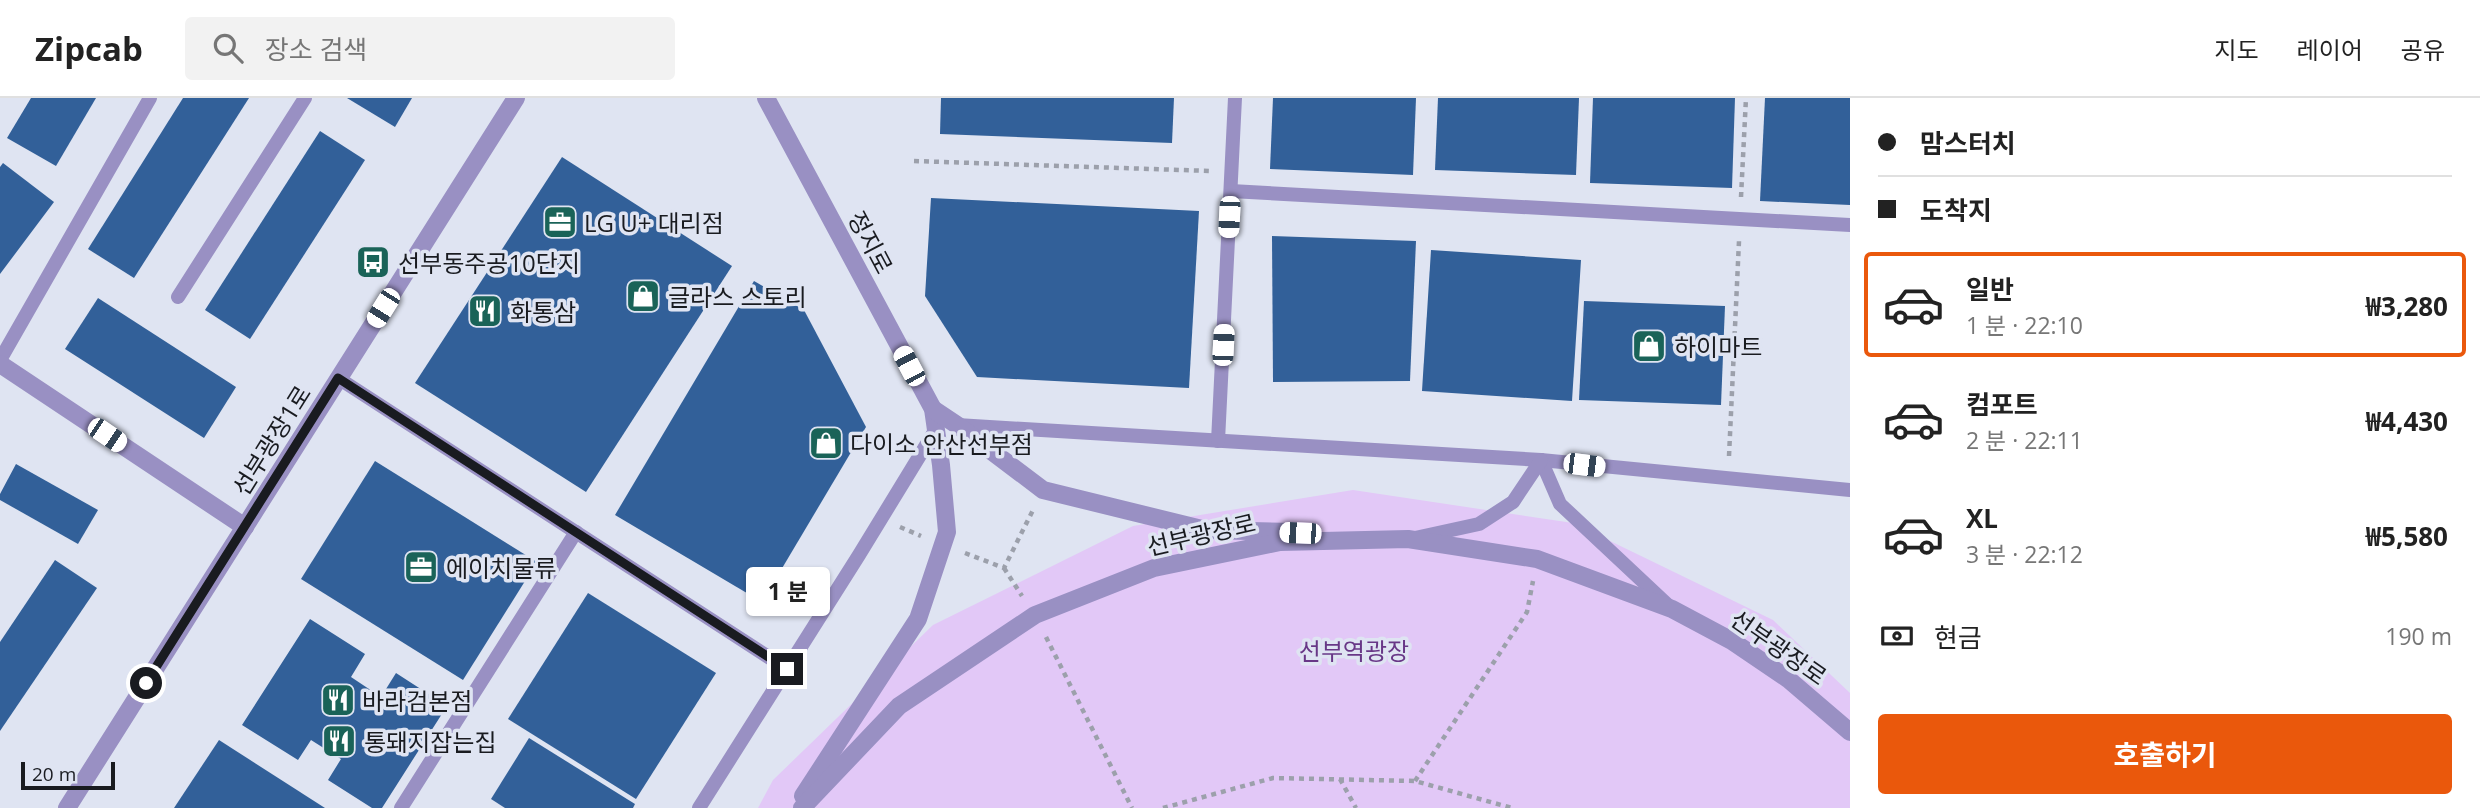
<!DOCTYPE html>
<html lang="ko">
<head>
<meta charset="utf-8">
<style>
  :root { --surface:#fff; --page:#f2f2f2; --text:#222; --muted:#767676; --line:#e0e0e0; --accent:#ea580c }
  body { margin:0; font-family:"Open Sans","Noto Sans KR",sans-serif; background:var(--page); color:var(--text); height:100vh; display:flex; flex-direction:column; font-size:26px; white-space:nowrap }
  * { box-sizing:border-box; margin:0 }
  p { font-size:23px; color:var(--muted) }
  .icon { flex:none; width:38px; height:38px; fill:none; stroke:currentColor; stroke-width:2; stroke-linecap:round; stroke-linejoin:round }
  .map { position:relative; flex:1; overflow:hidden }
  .side { display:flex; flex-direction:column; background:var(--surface); width:630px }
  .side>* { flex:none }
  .banner { display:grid; align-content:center; height:154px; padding:0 28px; background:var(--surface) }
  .scale { position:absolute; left:21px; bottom:18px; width:94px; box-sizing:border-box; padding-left:7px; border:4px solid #191b20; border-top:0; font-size:19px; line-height:24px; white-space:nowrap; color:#191b20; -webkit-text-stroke:5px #dfe4f2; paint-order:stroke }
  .end { position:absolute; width:32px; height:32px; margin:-16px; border:9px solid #191b20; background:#fff; box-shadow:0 0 0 4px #fff }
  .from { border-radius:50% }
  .bubble { position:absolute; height:49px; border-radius:7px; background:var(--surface); box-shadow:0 2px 5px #0004; font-size:23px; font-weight:700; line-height:49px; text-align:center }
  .car { position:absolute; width:21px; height:42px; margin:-21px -10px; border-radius:9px; box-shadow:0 0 5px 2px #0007; background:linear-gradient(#fff 24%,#345 0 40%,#fff 0 76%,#345 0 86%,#fff 0) }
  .banner b { display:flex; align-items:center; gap:24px; height:66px; font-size:26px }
  .banner b+b { border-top:2px solid var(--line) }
  .banner i { width:18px; height:18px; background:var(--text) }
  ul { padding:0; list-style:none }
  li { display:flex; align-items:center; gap:21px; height:105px; margin:0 14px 10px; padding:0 14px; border:4px solid transparent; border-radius:7px }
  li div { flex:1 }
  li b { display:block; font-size:26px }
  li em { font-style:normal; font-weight:700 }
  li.selected { border-color:var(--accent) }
  li>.icon { width:63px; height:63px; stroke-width:1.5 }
  .pay { display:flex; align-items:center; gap:18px; height:77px; padding:0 28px; font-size:26px }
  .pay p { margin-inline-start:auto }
  .primary-button { display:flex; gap:14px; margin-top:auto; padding:14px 28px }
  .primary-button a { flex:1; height:80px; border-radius:7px; background:var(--accent); color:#fff; font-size:28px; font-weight:700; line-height:80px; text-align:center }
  header { display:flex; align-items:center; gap:42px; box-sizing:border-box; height:98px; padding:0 35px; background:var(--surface); border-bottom:2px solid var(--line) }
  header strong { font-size:33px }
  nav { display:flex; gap:38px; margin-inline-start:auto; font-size:24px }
  .search { width:490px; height:63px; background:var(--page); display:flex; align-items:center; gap:18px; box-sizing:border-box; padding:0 24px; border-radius:7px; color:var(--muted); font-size:26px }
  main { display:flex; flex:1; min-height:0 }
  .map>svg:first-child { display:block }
  .green { fill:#e2c8f7 }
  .building { fill:#326099 }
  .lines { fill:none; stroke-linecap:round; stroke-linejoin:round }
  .path { stroke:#9ca0ab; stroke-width:4.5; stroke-dasharray:5 5; stroke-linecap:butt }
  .service { stroke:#9990c3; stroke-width:14 }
  .tertiary { stroke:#9990c3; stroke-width:18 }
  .route { stroke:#191b20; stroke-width:9 }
  .labels { text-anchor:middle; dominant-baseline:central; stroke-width:7; stroke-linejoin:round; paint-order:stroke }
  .poi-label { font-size:24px; fill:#191b20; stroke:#dfe4f2; text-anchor:start }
  .street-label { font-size:24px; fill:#191b20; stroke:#dfe4f2 }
  .park-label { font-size:24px; fill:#683787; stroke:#dfe4f2 }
</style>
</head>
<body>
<header>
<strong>Zipcab</strong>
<div class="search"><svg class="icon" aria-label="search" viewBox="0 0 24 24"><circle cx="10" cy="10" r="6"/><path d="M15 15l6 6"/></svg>장소 검색</div>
<nav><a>지도</a><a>레이어</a><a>공유</a></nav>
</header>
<main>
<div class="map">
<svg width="1850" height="710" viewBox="0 0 1850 710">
  <rect width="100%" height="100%" fill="#dfe4f2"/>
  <path class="green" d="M 1353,392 L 1573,425 L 1773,522 L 1850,595 L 1850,710 L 758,710 L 773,682 L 933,527 L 1133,428 Z"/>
  <g class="building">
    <path d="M 31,0 L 96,0 L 56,68 L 7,40 Z"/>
    <path d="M 183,0 L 249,0 L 134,180 L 88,151 Z"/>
    <path d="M 347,0 L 412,0 L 395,29 Z"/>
    <path d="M 941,0 L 1174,0 L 1172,45 L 940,36 Z"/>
    <path d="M 1273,0 L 1416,0 L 1413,77 L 1270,71 Z"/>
    <path d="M 1438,0 L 1579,0 L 1576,77 L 1435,72 Z"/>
    <path d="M 1593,0 L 1735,0 L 1732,90 L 1590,85 Z"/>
    <path d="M 1765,0 L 1850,0 L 1850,107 L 1760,103 Z"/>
    <path d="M 320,33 L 365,62 L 250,241 L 205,212 Z"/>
    <path d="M 562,59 L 732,168 L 586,394 L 415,285 Z"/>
    <path d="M 3,65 L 54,104 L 0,176 L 0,69 Z"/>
    <path d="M 931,100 L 1199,113 L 1189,290 L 977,279 L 925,198 Z"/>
    <path d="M 1272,138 L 1416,143 L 1410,283 L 1273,284 Z"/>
    <path d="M 1431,152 L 1581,162 L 1572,303 L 1422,293 Z"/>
    <path d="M 754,183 L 804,212 L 866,329 L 762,504 L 615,417 Z"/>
    <path d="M 98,200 L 236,289 L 204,340 L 65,251 Z"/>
    <path d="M 1584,203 L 1725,208 L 1721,307 L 1579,302 Z"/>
    <path d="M 375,363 L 537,464 L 463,582 L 301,481 Z"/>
    <path d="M 16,366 L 98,412 L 78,446 L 0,402 L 0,396 Z"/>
    <path d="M 55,462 L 97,490 L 0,633 L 0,544 Z"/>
    <path d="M 588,495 L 716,575 L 636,701 L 508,621 Z"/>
    <path d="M 310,521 L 365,556 L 351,579 L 381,599 L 396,575 L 447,608 L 382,710 L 372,710 L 328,682 L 341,661 L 311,642 L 298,662 L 242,627 Z"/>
    <path d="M 529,640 L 635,706 L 633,710 L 505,710 L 491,701 Z"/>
    <path d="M 219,642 L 325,710 L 174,710 Z"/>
  </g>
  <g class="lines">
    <g class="path">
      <path d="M 914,63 L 1210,73"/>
      <path d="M 1741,99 L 1746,0"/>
      <path d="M 1729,358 L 1739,143"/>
      <path d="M 900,429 L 921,438"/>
      <path d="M 965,455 L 1004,470 L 1033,412"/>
      <path d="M 1004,470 L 1022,498"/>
      <path d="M 1046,539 L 1132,710"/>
      <path d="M 1340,681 L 1356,710"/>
      <path d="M 1415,683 L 1527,514 L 1533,483"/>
      <path d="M 1163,710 L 1273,680 L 1415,683 L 1512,710"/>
    </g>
    <g class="service">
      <path d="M 1231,93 L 1850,127"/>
      <path d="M 178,199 L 305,0"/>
      <path d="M 0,262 L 150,0"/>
      <path d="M 338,280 L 787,571"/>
      <path d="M 957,327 L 1541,362 L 1850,392"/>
      <path d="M 1218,343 L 1235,0"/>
      <path d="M 1541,362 L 1560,406 L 1670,509"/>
      <path d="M 1415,440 L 1479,426 L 1513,404 L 1541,362"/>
      <path d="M 401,710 L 576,434"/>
      <path d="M 699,710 L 859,457 L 936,331"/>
    </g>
    <g class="tertiary">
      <path d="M 766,0 L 933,311 L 941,367 L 947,434 L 918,521 L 803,698"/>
      <path d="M 0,266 L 245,429"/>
      <path d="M 933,311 L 957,327 L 1043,392 L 1206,432 L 1293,434"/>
      <path d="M 67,710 L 516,0"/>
      <path d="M 802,710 L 899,608 L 1035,517 L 1154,470 L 1280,444 L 1408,441 L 1537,461 L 1672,511 L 1732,543 L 1788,581 L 1850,634"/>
    </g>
  </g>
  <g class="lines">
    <path class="route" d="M 146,585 L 338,280 L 787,571"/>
  </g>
  <defs>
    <g id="office-square" transform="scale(1.75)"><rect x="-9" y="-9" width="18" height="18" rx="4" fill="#1a6358" stroke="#dfe4f2"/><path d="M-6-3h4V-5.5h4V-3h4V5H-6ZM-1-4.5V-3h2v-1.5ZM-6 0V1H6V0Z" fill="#fff"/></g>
    <g id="bus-square" transform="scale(1.75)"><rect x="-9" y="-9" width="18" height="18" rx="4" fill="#1a6358" stroke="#dfe4f2"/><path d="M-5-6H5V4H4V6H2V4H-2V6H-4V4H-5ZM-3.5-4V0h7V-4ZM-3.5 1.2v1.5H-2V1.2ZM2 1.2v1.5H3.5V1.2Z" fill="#fff"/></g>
    <g id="shop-square" transform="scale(1.75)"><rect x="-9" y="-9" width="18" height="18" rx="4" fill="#1a6358" stroke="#dfe4f2"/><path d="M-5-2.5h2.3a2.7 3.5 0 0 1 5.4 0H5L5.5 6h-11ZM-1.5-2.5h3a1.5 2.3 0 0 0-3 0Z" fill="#fff"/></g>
    <g id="restaurant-square" transform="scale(1.75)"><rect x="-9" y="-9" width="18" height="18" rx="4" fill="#1a6358" stroke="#dfe4f2"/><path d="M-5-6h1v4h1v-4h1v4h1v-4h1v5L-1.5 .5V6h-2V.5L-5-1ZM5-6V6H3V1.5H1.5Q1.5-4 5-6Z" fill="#fff"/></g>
  </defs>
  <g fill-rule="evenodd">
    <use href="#office-square" x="560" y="124"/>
    <use href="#bus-square" x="373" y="164"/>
    <use href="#shop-square" x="643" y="198"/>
    <use href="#restaurant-square" x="485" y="213"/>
    <use href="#shop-square" x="1649" y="248"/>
    <use href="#shop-square" x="826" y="345"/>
    <use href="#office-square" x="421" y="469"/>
    <use href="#restaurant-square" x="338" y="602"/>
    <use href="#restaurant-square" x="339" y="643"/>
  </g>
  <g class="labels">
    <g class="poi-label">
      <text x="584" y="124">LG U+ 대리점</text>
      <text x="398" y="164">선부동주공10단지</text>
      <text x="668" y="198">글라스 스토리</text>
      <text x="510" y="213">화통삼</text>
      <text x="1674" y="248">하이마트</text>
      <text x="850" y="345">다이소 안산선부점</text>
      <text x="446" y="469">에이치물류</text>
      <text x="362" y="602">바라검본점</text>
      <text x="364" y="643">통돼지잡는집</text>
    </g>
    <g class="street-label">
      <text transform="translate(871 144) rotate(62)">정지로</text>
      <text transform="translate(271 342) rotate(-58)">선부광장1로</text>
      <text transform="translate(1201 436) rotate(-13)">선부광장로</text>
      <text transform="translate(1779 549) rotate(35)">선부광장로</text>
    </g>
    <g class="park-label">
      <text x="1354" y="552">선부역광장</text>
    </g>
  </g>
</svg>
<div class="scale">20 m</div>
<i class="end from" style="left:146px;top:585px"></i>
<i class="end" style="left:787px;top:571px"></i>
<div class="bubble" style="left:746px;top:469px;width:84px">1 분</div>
<i class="car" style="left:1229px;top:119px;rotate:183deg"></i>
<i class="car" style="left:383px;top:210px;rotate:212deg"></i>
<i class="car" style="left:1223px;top:247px;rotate:3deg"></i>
<i class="car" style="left:909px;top:268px;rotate:332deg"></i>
<i class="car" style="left:107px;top:337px;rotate:124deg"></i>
<i class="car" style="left:1584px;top:367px;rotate:97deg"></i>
<i class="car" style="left:1300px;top:435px;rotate:272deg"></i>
</div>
<section class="side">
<div class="banner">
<b><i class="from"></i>맘스터치</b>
<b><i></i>도착지</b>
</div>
<ul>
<li class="selected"><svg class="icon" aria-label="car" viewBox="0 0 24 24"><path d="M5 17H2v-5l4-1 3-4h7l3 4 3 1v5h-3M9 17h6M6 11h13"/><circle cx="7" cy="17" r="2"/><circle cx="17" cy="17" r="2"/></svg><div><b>일반</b><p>1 분 · 22:10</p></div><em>₩3,280</em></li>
<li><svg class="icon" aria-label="car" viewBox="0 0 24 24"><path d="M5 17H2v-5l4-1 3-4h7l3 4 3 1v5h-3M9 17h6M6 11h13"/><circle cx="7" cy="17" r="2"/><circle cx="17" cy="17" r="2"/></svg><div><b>컴포트</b><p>2 분 · 22:11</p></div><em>₩4,430</em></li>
<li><svg class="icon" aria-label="car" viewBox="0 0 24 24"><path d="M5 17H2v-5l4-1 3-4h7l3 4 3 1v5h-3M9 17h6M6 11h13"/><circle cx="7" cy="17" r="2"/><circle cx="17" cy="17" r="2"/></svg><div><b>XL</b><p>3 분 · 22:12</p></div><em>₩5,580</em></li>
</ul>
<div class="pay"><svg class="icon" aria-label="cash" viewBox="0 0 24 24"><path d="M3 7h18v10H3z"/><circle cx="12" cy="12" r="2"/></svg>현금<p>190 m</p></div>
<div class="primary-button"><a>호출하기</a></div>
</section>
</main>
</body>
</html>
